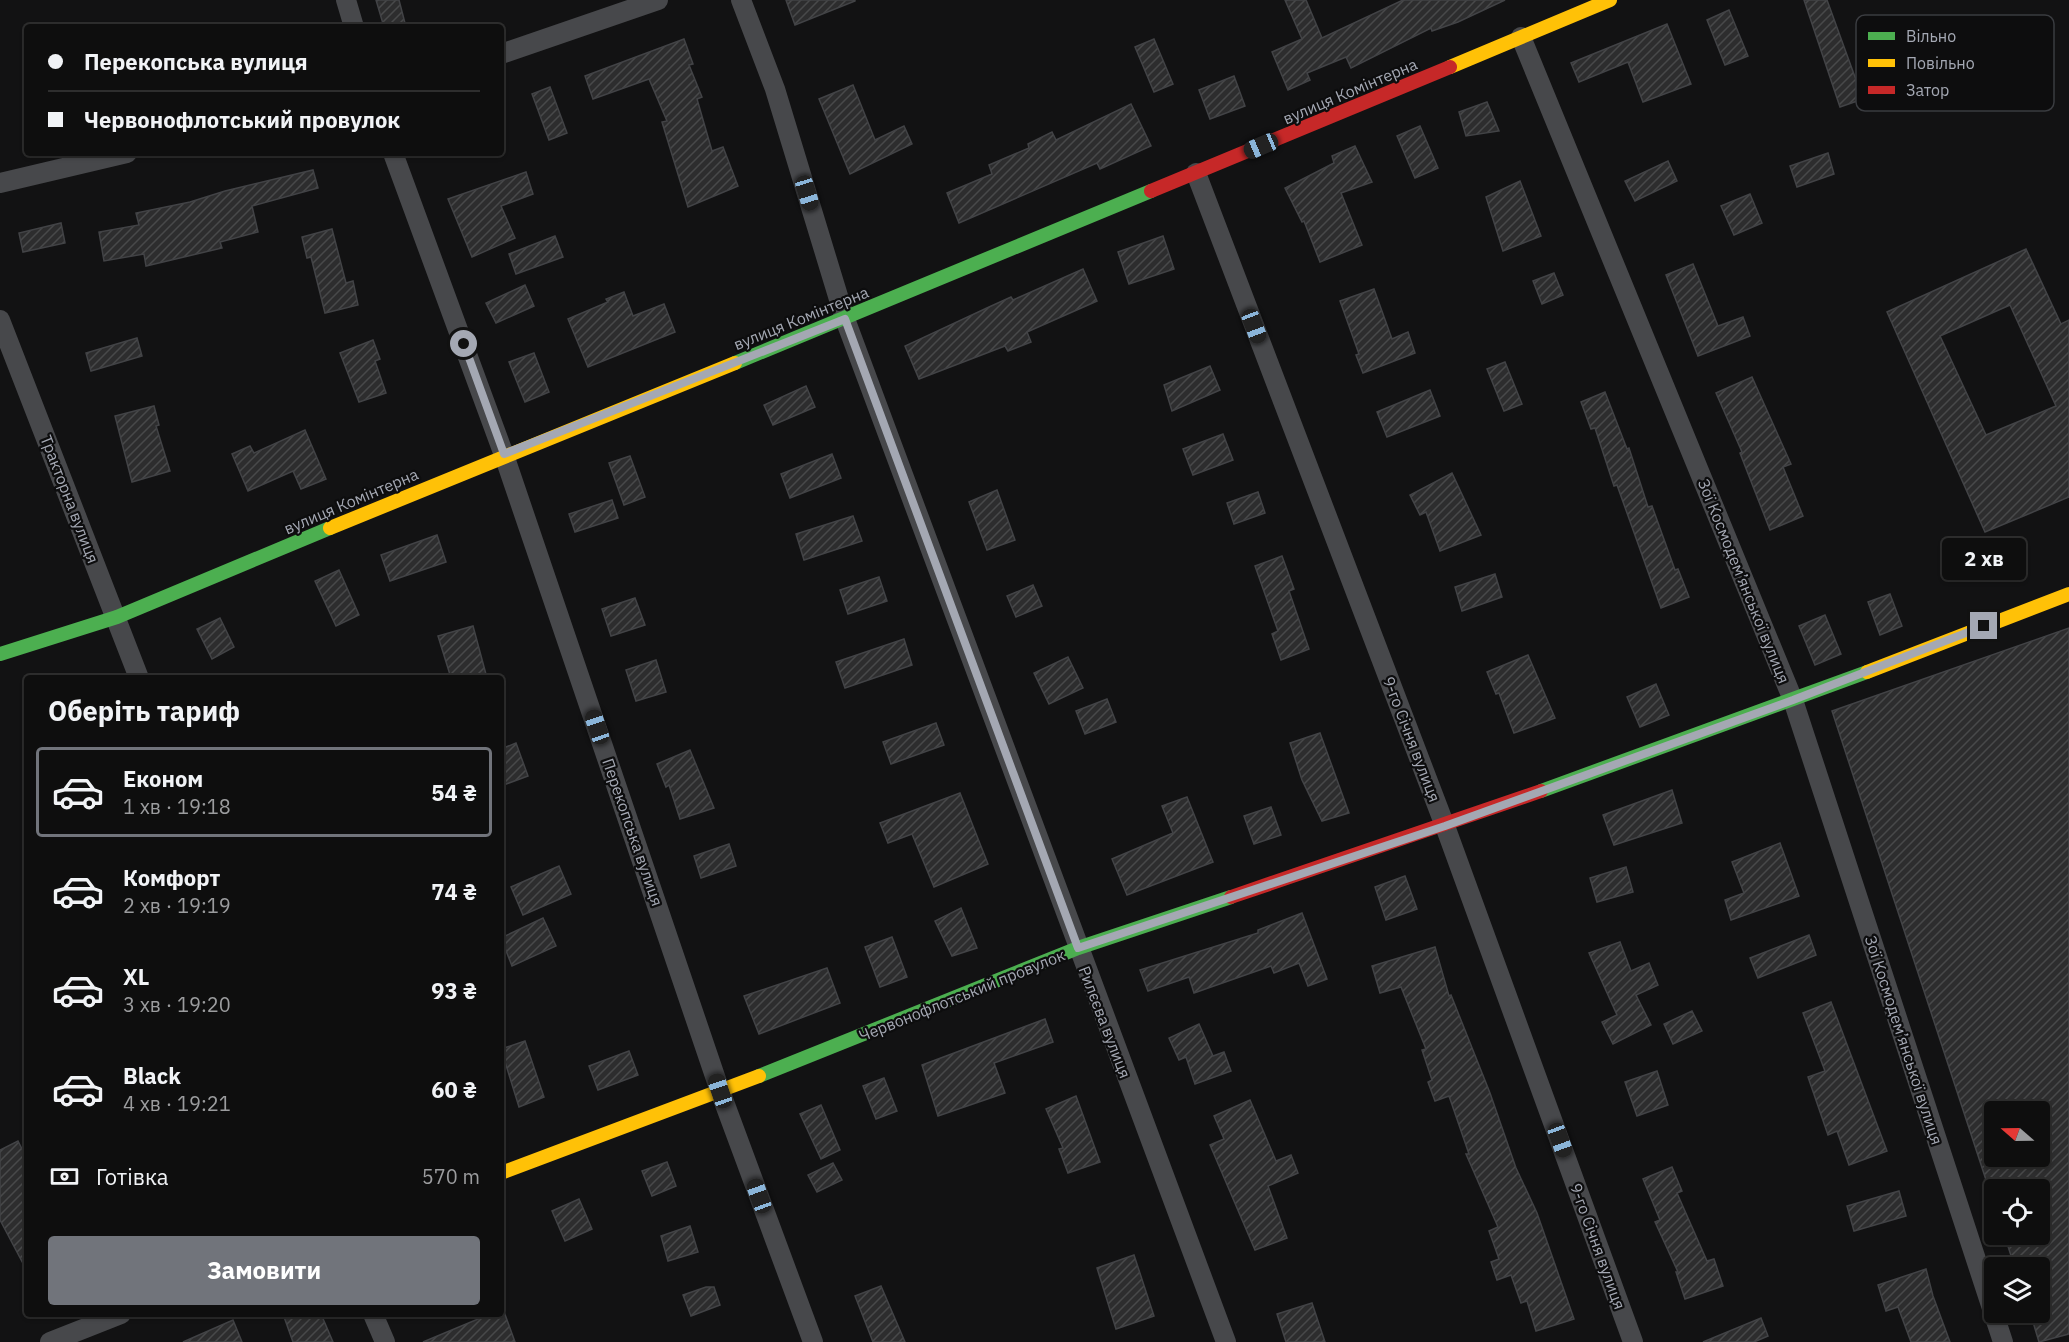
<!DOCTYPE html>
<html lang="uk">
<head>
<meta charset="utf-8">
<style>
  :root { --surface:#0e0e0e; --page:#1c1c1c; --text:#f1f3f6; --muted:#9b9c9e; --line:#2e2e2e; --accent:#71747b }
  body { margin:0; font-family:"IBM Plex Sans",sans-serif; background:var(--page); color:var(--text); height:100vh; display:flex; flex-direction:column; font-size:22px; white-space:nowrap }
  * { box-sizing:border-box; margin:0 }
  p { font-size:20px; color:var(--muted) }
  .icon { flex:none; width:33px; height:33px; fill:none; stroke:currentColor; stroke-width:2; stroke-linecap:round; stroke-linejoin:round }
  .map { position:relative; flex:1; overflow:hidden }
  .details { position:absolute; left:24px; top:675px; width:480px; height:642px; display:flex; flex-direction:column; background:var(--surface); border-radius:6px; box-shadow:0 2px 4px #0004,0 0 0 2px var(--line) }
  .details>* { flex:none }
  .hud { position:absolute; left:24px; top:24px; width:480px; height:132px; border-radius:6px; box-shadow:0 2px 4px #0004,0 0 0 2px var(--line); display:grid; align-content:center; height:132px; padding:0 24px; background:var(--surface) }
  .needle { width:39px; rotate:290deg }
  .fabs { position:absolute; left:1984px; top:1101px; display:grid; gap:12px }
  .fabs a { display:grid; place-items:center; width:66px; height:66px; border-radius:6px; background:var(--surface); box-shadow:0 2px 4px #0004,0 0 0 2px var(--line); font-size:30px }
  .end { position:absolute; width:27px; height:27px; margin:-14px; border:8px solid #a4a8b3; background:#111; box-shadow:0 0 0 3px #111 }
  .from { border-radius:50% }
  .bubble { position:absolute; height:42px; border-radius:6px; background:var(--surface); box-shadow:0 2px 4px #0004,0 0 0 2px var(--line); font-size:20px; font-weight:800; line-height:42px; text-align:center }
  .car { position:absolute; width:18px; height:36px; margin:-18px -9px; border-radius:8px; box-shadow:0 0 4px 2px #0007; background:linear-gradient(#222 24%,#8ab4d8 0 40%,#222 0 76%,#8ab4d8 0 86%,#222 0) }
  .hud b { display:flex; align-items:center; gap:21px; height:57px; font-size:22px }
  .hud b+b { border-top:2px solid var(--line) }
  .hud i { width:15px; height:15px; background:var(--text) }
  ul { padding:0; list-style:none }
  li { display:flex; align-items:center; gap:18px; height:90px; margin:0 12px 9px; padding:0 12px; border:3px solid transparent; border-radius:6px }
  li div { flex:1 }
  li b { display:block; font-size:22px }
  li em { font-style:normal; font-weight:800 }
  li.on { border-color:var(--accent) }
  li>.icon { width:54px; height:54px; stroke-width:1.5 }
  h2 { padding:0 24px; font-size:27px; line-height:72px }
  .pay { display:flex; align-items:center; gap:15px; height:66px; padding:0 24px; font-size:22px }
  .pay p { margin-inline-start:auto }
  .button { display:flex; gap:12px; margin-top:auto; padding:12px 24px }
  .button a { flex:1; height:69px; border-radius:6px; background:var(--accent); color:#fff; font-size:24px; font-weight:800; line-height:69px; text-align:center }
  .map>svg:first-child { display:block }
  .building { fill:url(#building-hatch); stroke:#424346; stroke-width:1.5; fill-rule:evenodd }
  .lines { fill:none; stroke-linecap:round; stroke-linejoin:round }
  .street { stroke:#47484b; stroke-width:20 }
  .fast { stroke:#4caf50; stroke-width:14 }
  .slow { stroke:#ffc107; stroke-width:14 }
  .jam { stroke:#c62828; stroke-width:14 }
  .route { stroke:#a4a8b3; stroke-width:8 }
  .labels { text-anchor:middle; dominant-baseline:central; stroke-width:4.5; stroke-linejoin:round; paint-order:stroke }
  .street-label { font-size:16px; fill:#a4a8b3; stroke:#0d0d0e }
  .key { fill:#0d0d0e; stroke:#3a3c40; stroke-width:1.5 }
  .key-label { font-size:16px; fill:#a4a8b3 }
</style>
</head>
<body>
<div class="map">
<svg width="2069" height="1342" viewBox="0 0 2069 1342">
  <defs>
    <pattern id="building-hatch" width="6" height="6" patternUnits="userSpaceOnUse" patternTransform="scale(1.5)"><rect width="6" height="6" fill="#2d2d2e"/><path d="M-1 1l2-2M0 6l6-6M5 7l2-2" fill="none" stroke="#48494a"/></pattern>
  </defs>
  <rect width="100%" height="100%" fill="#121213"/>
  <g class="building">
    <path d="M 376,0 L 399,0 L 406,27 L 384,27 Z"/>
    <path d="M 786,0 L 855,0 L 855,1 L 795,25 Z"/>
    <path d="M 1285,0 L 1306,0 L 1322,38 L 1403,0 L 1505,0 L 1458,22 L 1432,31 L 1431,28 L 1351,68 L 1346,57 L 1307,73 L 1310,80 L 1288,90 L 1272,52 L 1302,39 Z"/>
    <path d="M 1804,0 L 1827,0 L 1863,99 L 1840,107 Z"/>
    <path d="M 1729,10 L 1748,56 L 1725,65 L 1707,20 Z"/>
    <path d="M 1667,24 L 1691,84 L 1643,102 L 1628,62 L 1579,82 L 1571,63 Z"/>
    <path d="M 684,39 L 693,64 L 689,65 L 702,97 L 697,99 L 712,151 L 723,147 L 738,186 L 688,207 L 662,122 L 667,121 L 649,79 L 593,99 L 585,76 Z"/>
    <path d="M 1154,39 L 1173,84 L 1154,92 L 1135,47 Z"/>
    <path d="M 1234,76 L 1245,106 L 1210,119 L 1199,90 Z"/>
    <path d="M 853,85 L 875,140 L 904,126 L 912,144 L 850,174 L 819,99 Z"/>
    <path d="M 550,87 L 567,133 L 549,140 L 532,94 Z"/>
    <path d="M 1487,102 L 1499,131 L 1466,136 L 1459,112 Z"/>
    <path d="M 1131,104 L 1151,146 L 1100,169 L 1097,163 L 959,223 L 947,193 L 992,174 L 989,165 L 1029,148 L 1028,144 L 1052,132 L 1056,140 Z"/>
    <path d="M 1420,126 L 1438,168 L 1415,178 L 1397,136 Z"/>
    <path d="M 1355,146 L 1372,182 L 1341,193 L 1362,245 L 1320,262 L 1304,221 L 1302,222 L 1285,188 L 1334,163 L 1332,156 Z"/>
    <path d="M 1828,153 L 1834,174 L 1797,187 L 1790,166 Z"/>
    <path d="M 1668,161 L 1677,181 L 1635,201 L 1625,181 Z"/>
    <path d="M 313,170 L 318,188 L 252,206 L 258,232 L 220,242 L 222,248 L 146,266 L 144,254 L 104,261 L 99,232 L 139,225 L 136,213 L 190,202 L 225,191 Z"/>
    <path d="M 526,172 L 533,194 L 501,206 L 515,238 L 472,257 L 448,199 Z"/>
    <path d="M 1520,181 L 1541,236 L 1503,251 L 1486,197 Z"/>
    <path d="M 1750,194 L 1762,223 L 1734,235 L 1721,206 Z"/>
    <path d="M 61,223 L 65,243 L 23,252 L 19,233 Z"/>
    <path d="M 332,229 L 346,283 L 353,281 L 358,305 L 325,313 L 311,257 L 307,258 L 302,237 Z"/>
    <path d="M 555,236 L 563,257 L 516,274 L 509,254 Z"/>
    <path d="M 1163,236 L 1174,269 L 1129,284 L 1118,252 Z"/>
    <path d="M 2026,249 L 2061,324 L 2069,320 L 2069,497 L 1985,532 L 1887,312 ZM 2010,305 L 2056,406 L 1986,435 L 1940,336 Z"/>
    <path d="M 1693,264 L 1718,326 L 1743,317 L 1750,336 L 1698,356 L 1666,275 Z"/>
    <path d="M 1083,269 L 1097,301 L 1027,332 L 1031,342 L 1008,351 L 1005,346 L 919,379 L 905,346 L 989,307 L 1011,297 L 1013,300 Z"/>
    <path d="M 1554,273 L 1563,295 L 1542,304 L 1533,281 Z"/>
    <path d="M 525,285 L 534,306 L 496,323 L 486,303 Z"/>
    <path d="M 1374,289 L 1392,339 L 1408,332 L 1415,353 L 1363,373 L 1356,355 L 1359,354 L 1340,301 Z"/>
    <path d="M 624,292 L 633,316 L 664,304 L 675,332 L 588,367 L 568,319 L 608,302 L 606,299 Z"/>
    <path d="M 137,338 L 142,356 L 91,371 L 86,353 Z"/>
    <path d="M 373,340 L 380,359 L 375,361 L 386,393 L 359,402 L 340,353 Z"/>
    <path d="M 534,353 L 549,392 L 525,402 L 509,362 Z"/>
    <path d="M 1505,362 L 1522,404 L 1504,411 L 1487,369 Z"/>
    <path d="M 1210,366 L 1220,390 L 1172,411 L 1164,385 Z"/>
    <path d="M 1752,377 L 1791,464 L 1783,467 L 1803,516 L 1770,530 L 1740,453 L 1742,452 L 1716,393 Z"/>
    <path d="M 806,386 L 815,407 L 773,425 L 764,405 Z"/>
    <path d="M 1430,390 L 1440,416 L 1387,437 L 1377,412 Z"/>
    <path d="M 1605,392 L 1627,449 L 1629,448 L 1648,507 L 1652,506 L 1675,570 L 1678,569 L 1689,597 L 1661,608 L 1617,485 L 1614,486 L 1595,428 L 1591,429 L 1581,402 Z"/>
    <path d="M 154,406 L 159,425 L 156,426 L 170,471 L 132,482 L 115,416 Z"/>
    <path d="M 305,430 L 326,479 L 301,489 L 293,471 L 248,491 L 232,454 L 250,446 L 254,453 Z"/>
    <path d="M 1223,434 L 1233,460 L 1193,475 L 1183,449 Z"/>
    <path d="M 832,454 L 841,478 L 790,498 L 781,474 Z"/>
    <path d="M 630,456 L 645,497 L 624,505 L 609,463 Z"/>
    <path d="M 1452,473 L 1481,535 L 1440,551 L 1426,512 L 1420,515 L 1410,495 Z"/>
    <path d="M 997,490 L 1015,540 L 987,550 L 969,502 Z"/>
    <path d="M 1258,492 L 1265,513 L 1234,524 L 1227,503 Z"/>
    <path d="M 612,500 L 618,518 L 575,532 L 569,514 Z"/>
    <path d="M 853,516 L 862,541 L 804,560 L 796,534 Z"/>
    <path d="M 437,535 L 446,562 L 390,581 L 381,555 Z"/>
    <path d="M 1282,556 L 1294,589 L 1289,591 L 1309,649 L 1281,660 L 1272,634 L 1278,631 L 1255,566 Z"/>
    <path d="M 339,570 L 359,615 L 336,626 L 315,581 Z"/>
    <path d="M 1495,574 L 1502,597 L 1462,611 L 1455,587 Z"/>
    <path d="M 879,577 L 887,601 L 848,614 L 840,590 Z"/>
    <path d="M 1033,585 L 1042,606 L 1016,617 L 1007,596 Z"/>
    <path d="M 1890,594 L 1902,626 L 1880,635 L 1868,602 Z"/>
    <path d="M 635,598 L 645,625 L 611,636 L 602,609 Z"/>
    <path d="M 1825,615 L 1841,654 L 1815,665 L 1799,626 Z"/>
    <path d="M 220,618 L 234,647 L 212,659 L 197,629 Z"/>
    <path d="M 473,626 L 487,678 L 451,678 L 438,636 Z"/>
    <path d="M 2069,628 L 2069,1334 L 2039,1342 L 2030,1312 L 2040,1312 L 2040,1268 L 2015,1268 L 2004,1234 L 2040,1234 L 2040,1190 L 1995,1190 L 1995,1194 L 1991,1195 L 1832,711 ZM 1995,1112 L 2040,1112 L 2040,1156 L 1995,1156 Z"/>
    <path d="M 904,639 L 912,665 L 845,688 L 836,662 Z"/>
    <path d="M 1528,655 L 1555,718 L 1514,733 L 1499,693 L 1496,694 L 1487,672 Z"/>
    <path d="M 1068,657 L 1083,688 L 1049,704 L 1034,673 Z"/>
    <path d="M 656,660 L 666,692 L 636,701 L 626,670 Z"/>
    <path d="M 1656,684 L 1669,715 L 1640,727 L 1627,697 Z"/>
    <path d="M 1107,699 L 1116,722 L 1085,734 L 1076,711 Z"/>
    <path d="M 936,723 L 944,745 L 891,764 L 883,742 Z"/>
    <path d="M 1320,733 L 1349,813 L 1322,821 L 1302,780 L 1290,743 Z"/>
    <path d="M 516,743 L 528,776 L 501,786 L 501,749 Z"/>
    <path d="M 690,750 L 714,808 L 680,819 L 669,785 L 666,787 L 657,764 Z"/>
    <path d="M 1672,790 L 1682,823 L 1614,845 L 1603,815 Z"/>
    <path d="M 960,793 L 988,864 L 934,887 L 912,834 L 888,843 L 880,823 Z"/>
    <path d="M 1187,797 L 1213,862 L 1127,895 L 1112,859 L 1173,833 L 1162,806 Z"/>
    <path d="M 1271,807 L 1281,835 L 1254,844 L 1244,816 Z"/>
    <path d="M 1780,843 L 1799,896 L 1731,920 L 1725,900 L 1744,893 L 1732,862 Z"/>
    <path d="M 729,844 L 736,866 L 701,878 L 694,856 Z"/>
    <path d="M 559,866 L 571,894 L 523,915 L 511,887 Z"/>
    <path d="M 1626,867 L 1633,892 L 1597,902 L 1590,878 Z"/>
    <path d="M 1405,876 L 1417,909 L 1386,920 L 1375,887 Z"/>
    <path d="M 961,908 L 977,948 L 952,956 L 935,921 Z"/>
    <path d="M 1302,913 L 1327,979 L 1308,986 L 1299,963 L 1274,973 L 1271,966 L 1194,993 L 1189,977 L 1148,991 L 1140,970 L 1258,933 L 1258,930 Z"/>
    <path d="M 543,918 L 556,946 L 512,966 L 501,938 Z"/>
    <path d="M 1809,935 L 1816,955 L 1758,978 L 1750,958 Z"/>
    <path d="M 892,937 L 907,977 L 880,987 L 865,947 Z"/>
    <path d="M 1620,942 L 1631,971 L 1649,963 L 1658,985 L 1636,995 L 1651,1025 L 1613,1044 L 1602,1022 L 1617,1015 L 1589,953 Z"/>
    <path d="M 1435,947 L 1449,996 L 1451,995 L 1490,1093 L 1516,1168 L 1537,1213 L 1574,1319 L 1536,1331 L 1527,1301 L 1521,1303 L 1511,1275 L 1497,1280 L 1491,1262 L 1499,1259 L 1489,1231 L 1498,1227 L 1466,1154 L 1469,1154 L 1449,1096 L 1435,1101 L 1428,1082 L 1432,1080 L 1422,1050 L 1426,1049 L 1401,987 L 1380,993 L 1372,966 Z"/>
    <path d="M 827,968 L 840,1003 L 759,1034 L 744,996 Z"/>
    <path d="M 1831,1002 L 1887,1151 L 1849,1165 L 1837,1131 L 1828,1135 L 1808,1077 L 1825,1071 L 1803,1013 Z"/>
    <path d="M 1692,1011 L 1702,1031 L 1673,1044 L 1664,1024 Z"/>
    <path d="M 1045,1019 L 1053,1042 L 994,1063 L 1005,1093 L 938,1116 L 922,1065 Z"/>
    <path d="M 1199,1024 L 1213,1056 L 1224,1052 L 1231,1071 L 1195,1084 L 1186,1057 L 1179,1060 L 1169,1038 Z"/>
    <path d="M 525,1041 L 544,1097 L 519,1107 L 501,1049 Z"/>
    <path d="M 629,1051 L 638,1075 L 598,1090 L 589,1066 Z"/>
    <path d="M 1657,1071 L 1668,1105 L 1637,1116 L 1625,1082 Z"/>
    <path d="M 884,1078 L 897,1111 L 876,1119 L 863,1086 Z"/>
    <path d="M 1076,1096 L 1100,1162 L 1068,1173 L 1059,1149 L 1063,1148 L 1046,1109 Z"/>
    <path d="M 1250,1100 L 1276,1161 L 1291,1155 L 1298,1173 L 1268,1186 L 1287,1238 L 1255,1250 L 1210,1145 L 1224,1139 L 1214,1116 Z"/>
    <path d="M 821,1105 L 840,1150 L 821,1159 L 800,1114 Z"/>
    <path d="M 18,1141 L 27,1159 L 27,1271 L 0,1220 L 0,1150 Z"/>
    <path d="M 667,1162 L 676,1186 L 652,1196 L 642,1171 Z"/>
    <path d="M 833,1163 L 842,1180 L 817,1192 L 808,1175 Z"/>
    <path d="M 1672,1167 L 1682,1191 L 1677,1193 L 1707,1261 L 1714,1259 L 1723,1286 L 1685,1299 L 1676,1272 L 1678,1272 L 1655,1222 L 1660,1220 L 1643,1179 Z"/>
    <path d="M 1899,1191 L 1906,1216 L 1854,1231 L 1847,1206 Z"/>
    <path d="M 579,1199 L 592,1229 L 565,1241 L 552,1211 Z"/>
    <path d="M 690,1226 L 698,1252 L 668,1261 L 661,1236 Z"/>
    <path d="M 1134,1255 L 1154,1316 L 1116,1329 L 1097,1268 Z"/>
    <path d="M 1926,1269 L 1933,1296 L 1950,1342 L 1911,1342 L 1898,1307 L 1886,1311 L 1878,1285 Z"/>
    <path d="M 881,1286 L 905,1342 L 873,1342 L 855,1296 Z"/>
    <path d="M 706,1287 L 714,1287 L 720,1305 L 691,1316 L 683,1295 Z"/>
    <path d="M 1312,1303 L 1325,1342 L 1286,1342 L 1277,1314 Z"/>
    <path d="M 503,1309 L 515,1342 L 423,1342 L 490,1314 L 501,1314 Z"/>
    <path d="M 283,1314 L 321,1314 L 333,1342 L 293,1342 Z"/>
    <path d="M 1761,1318 L 1768,1336 L 1754,1342 L 1703,1342 Z"/>
    <path d="M 233,1320 L 242,1342 L 183,1342 Z"/>
  </g>
  <g class="lines">
    <g class="street">
      <path d="M 346,0 L 354,27"/>
      <path d="M 741,0 L 775,89 L 845,319 L 1226,1342"/>
      <path d="M 1521,37 L 1793,700 L 2003,1342"/>
      <path d="M 501,54 L 658,0"/>
      <path d="M 393,153 L 504,455 L 720,1091 L 813,1342"/>
      <path d="M 1196,173 L 1445,826 L 1633,1342"/>
      <path d="M 0,183 L 127,153"/>
      <path d="M 0,320 L 139,678"/>
      <path d="M 373,1314 L 385,1342"/>
      <path d="M 50,1342 L 121,1314"/>
    </g>
    <g class="fast">
      <path d="M 735,363 L 1151,191"/>
      <path d="M 0,654 L 117,617 L 330,528"/>
      <path d="M 1541,791 L 1867,672"/>
      <path d="M 759,1076 L 1078,948 L 1231,897"/>
    </g>
    <g class="slow">
      <path d="M 1450,67 L 1610,0"/>
      <path d="M 330,528 L 735,363"/>
      <path d="M 1867,672 L 2069,594"/>
      <path d="M 501,1173 L 759,1076"/>
    </g>
    <g class="jam">
      <path d="M 1151,191 L 1450,67"/>
      <path d="M 1231,897 L 1541,791"/>
    </g>
  </g>
  <g class="lines">
    <path class="route" d="M 464,344 L 504,454 L 845,319 L 1078,948 L 1445,826 L 1793,700 L 1984,626"/>
  </g>
  <g class="labels">
    <g class="street-label">
      <text transform="translate(1350 91) rotate(-23)">вулиця Комінтерна</text>
      <text transform="translate(801 318) rotate(-22)">вулиця Комінтерна</text>
      <text transform="translate(70 499) rotate(69)">Тракторна вулиця</text>
      <text transform="translate(351 501) rotate(-23)">вулиця Комінтерна</text>
      <text transform="translate(1744 581) rotate(68)">Зої Космодем’янської вулиця</text>
      <text transform="translate(1412 739) rotate(69)">9-го Січня вулиця</text>
      <text transform="translate(633 832) rotate(71)">Перекопська вулиця</text>
      <text transform="translate(962 995) rotate(-22)">Червонофлотський провулок</text>
      <text transform="translate(1105 1022) rotate(69)">Рилєєва вулиця</text>
      <text transform="translate(1904 1040) rotate(72)">Зої Космодем’янської вулиця</text>
      <text transform="translate(1598 1246) rotate(70)">9-го Січня вулиця</text>
    </g>
  </g>
  <rect x="1856" y="15" width="198" height="96" rx="9" class="key"/>
  <rect x="1868" y="32" width="27" height="8" fill="#4caf50"/>
  <rect x="1868" y="59" width="27" height="8" fill="#ffc107"/>
  <rect x="1868" y="86" width="27" height="8" fill="#c62828"/>
  <g class="key-label">
    <text x="1906" y="42">Вільно</text>
    <text x="1906" y="69">Повільно</text>
    <text x="1906" y="96">Затор</text>
  </g>
</svg>
<div class="fabs">
<a><svg class="needle" viewBox="-14 -14 28 28"><path d="M0-13l5 13h-10z" fill="#e53935"/><path d="M0 13l5-13h-10z" fill="#9b9c9e"/></svg></a>
<a><svg class="icon" aria-label="locate" viewBox="0 0 24 24"><circle cx="12" cy="12" r="6"/><path d="M12 2v4M12 18v4M2 12h4M18 12h4"/></svg></a>
<a><svg class="icon" aria-label="layers" viewBox="0 0 24 24"><path d="M12 4l9 5-9 5-9-5zM3 14l9 5 9-5"/></svg></a>
</div>
<i class="end from" style="left:464px;top:344px"></i>
<i class="end" style="left:1984px;top:626px"></i>
<div class="bubble" style="left:1942px;top:538px;width:84px">2 хв</div>
<i class="car" style="left:1261px;top:146px;rotate:247deg"></i>
<i class="car" style="left:807px;top:193px;rotate:163deg"></i>
<i class="car" style="left:1254px;top:326px;rotate:159deg"></i>
<i class="car" style="left:597px;top:727px;rotate:341deg"></i>
<i class="car" style="left:720px;top:1091px;rotate:341deg"></i>
<i class="car" style="left:1560px;top:1140px;rotate:160deg"></i>
<i class="car" style="left:759px;top:1196px;rotate:340deg"></i>
<div class="hud">
<b><i class="from"></i>Перекопська вулиця</b>
<b><i></i>Червонофлотський провулок</b>
</div>
<section class="details">
<h2>Оберіть тариф</h2>
<ul>
<li class="on"><svg class="icon" aria-label="car" viewBox="0 0 24 24"><path d="M5 17H2v-5l4-1 3-4h7l3 4 3 1v5h-3M9 17h6M6 11h13"/><circle cx="7" cy="17" r="2"/><circle cx="17" cy="17" r="2"/></svg><div><b>Економ</b><p>1 хв · 19:18</p></div><em>54 ₴</em></li>
<li><svg class="icon" aria-label="car" viewBox="0 0 24 24"><path d="M5 17H2v-5l4-1 3-4h7l3 4 3 1v5h-3M9 17h6M6 11h13"/><circle cx="7" cy="17" r="2"/><circle cx="17" cy="17" r="2"/></svg><div><b>Комфорт</b><p>2 хв · 19:19</p></div><em>74 ₴</em></li>
<li><svg class="icon" aria-label="car" viewBox="0 0 24 24"><path d="M5 17H2v-5l4-1 3-4h7l3 4 3 1v5h-3M9 17h6M6 11h13"/><circle cx="7" cy="17" r="2"/><circle cx="17" cy="17" r="2"/></svg><div><b>XL</b><p>3 хв · 19:20</p></div><em>93 ₴</em></li>
<li><svg class="icon" aria-label="car" viewBox="0 0 24 24"><path d="M5 17H2v-5l4-1 3-4h7l3 4 3 1v5h-3M9 17h6M6 11h13"/><circle cx="7" cy="17" r="2"/><circle cx="17" cy="17" r="2"/></svg><div><b>Black</b><p>4 хв · 19:21</p></div><em>60 ₴</em></li>
</ul>
<div class="pay"><svg class="icon" aria-label="cash" viewBox="0 0 24 24"><path d="M3 7h18v10H3z"/><circle cx="12" cy="12" r="2"/></svg>Готівка<p>570 m</p></div>
<div class="button"><a>Замовити</a></div>
</section>
</div>
</body>
</html>
